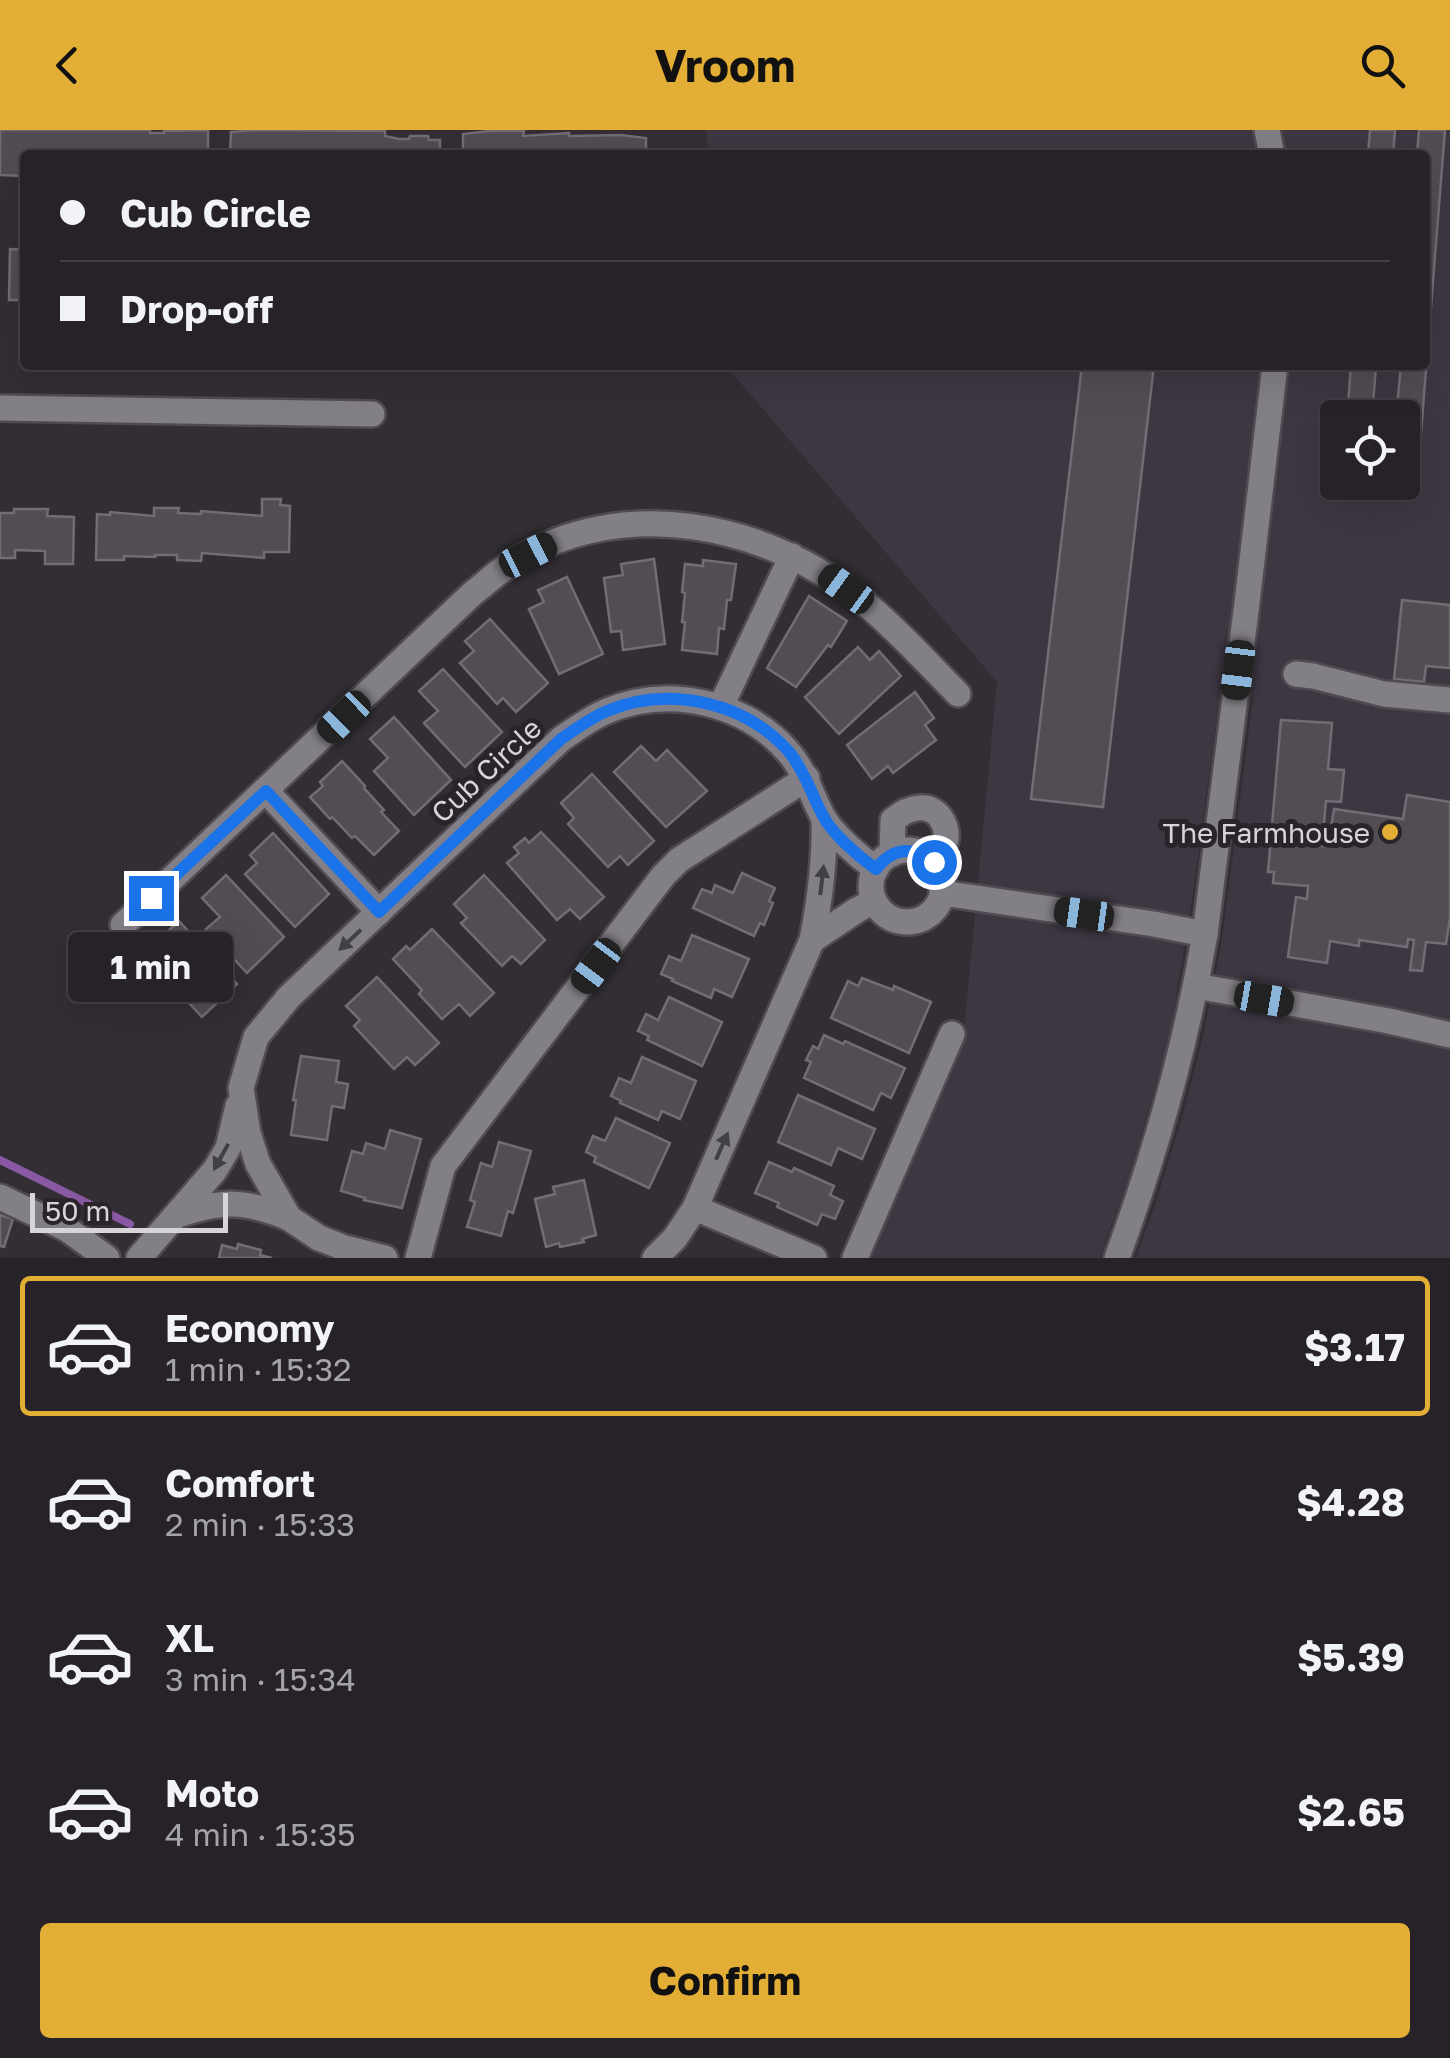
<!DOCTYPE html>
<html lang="en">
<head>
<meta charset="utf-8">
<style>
  :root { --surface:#262227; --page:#2e2a2f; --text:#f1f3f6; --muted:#a4a4a7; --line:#423f44; --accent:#e3ae35 }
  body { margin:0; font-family:"Golos Text",sans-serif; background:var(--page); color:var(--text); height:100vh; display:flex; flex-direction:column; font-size:38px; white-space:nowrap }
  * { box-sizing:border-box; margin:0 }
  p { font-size:32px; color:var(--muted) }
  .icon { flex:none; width:55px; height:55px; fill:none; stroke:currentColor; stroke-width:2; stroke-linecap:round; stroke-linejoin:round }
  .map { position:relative; height:1128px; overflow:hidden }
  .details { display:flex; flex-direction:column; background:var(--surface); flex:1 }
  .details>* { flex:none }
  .top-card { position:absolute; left:20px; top:20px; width:1410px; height:220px; border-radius:10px; box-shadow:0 10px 40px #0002,0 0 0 2px var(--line); display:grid; align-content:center; height:220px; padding:0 40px; background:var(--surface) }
  .controls { position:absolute; left:1320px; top:270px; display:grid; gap:20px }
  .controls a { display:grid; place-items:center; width:100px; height:100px; border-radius:10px; background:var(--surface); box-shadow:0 10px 40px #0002,0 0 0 2px var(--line); font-size:50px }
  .scale { position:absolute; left:30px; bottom:25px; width:198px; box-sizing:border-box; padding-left:10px; border:5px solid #d7d5d9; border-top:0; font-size:28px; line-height:35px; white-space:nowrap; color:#d7d5d9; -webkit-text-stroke:8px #28242a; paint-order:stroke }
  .end { position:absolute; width:45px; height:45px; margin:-22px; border:12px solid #1a73e8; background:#fff; box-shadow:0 0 0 5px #fff }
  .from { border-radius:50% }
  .bubble { position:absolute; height:70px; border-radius:10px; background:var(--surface); box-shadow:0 10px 40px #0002,0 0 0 2px var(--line); font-size:32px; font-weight:700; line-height:70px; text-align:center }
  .car { position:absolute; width:30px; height:60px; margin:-30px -15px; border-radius:12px; box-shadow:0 0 8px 2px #0007; background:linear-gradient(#222 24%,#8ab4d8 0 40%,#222 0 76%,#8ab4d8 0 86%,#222 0) }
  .top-card b { display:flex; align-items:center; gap:35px; height:95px; font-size:38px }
  .top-card b+b { border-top:2px solid var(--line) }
  .top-card i { width:25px; height:25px; background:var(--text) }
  ul { padding:18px 0 0; list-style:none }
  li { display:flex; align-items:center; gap:30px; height:140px; margin:0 20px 15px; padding:0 20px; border:5px solid transparent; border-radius:10px }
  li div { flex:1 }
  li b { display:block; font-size:38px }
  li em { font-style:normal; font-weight:700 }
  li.on { border-color:var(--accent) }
  li>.icon { width:90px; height:90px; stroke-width:1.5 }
  .cta { display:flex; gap:20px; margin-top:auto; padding:20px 40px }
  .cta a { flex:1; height:115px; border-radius:10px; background:var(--accent); color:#111; font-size:40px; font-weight:700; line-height:115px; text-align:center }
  header { display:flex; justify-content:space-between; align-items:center; height:130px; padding:0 40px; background:var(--accent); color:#111; font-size:45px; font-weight:700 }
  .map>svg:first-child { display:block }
  .built { fill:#3d3742; fill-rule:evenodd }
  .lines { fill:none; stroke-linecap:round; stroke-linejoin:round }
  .stream { stroke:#8858a3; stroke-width:8 }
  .building { fill:#514d53; stroke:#726d74; stroke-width:2.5 }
  .minor-casing { stroke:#4f4b51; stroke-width:30 }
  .minor { stroke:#837f86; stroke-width:25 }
  .oneway { fill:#433f46 }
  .route { stroke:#1a73e8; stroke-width:12 }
  .poi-dot { fill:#e3ae35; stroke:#28242a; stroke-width:4 }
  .labels { text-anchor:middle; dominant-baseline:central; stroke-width:10; stroke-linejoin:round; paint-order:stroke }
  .street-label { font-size:28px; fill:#d7d5d9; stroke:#28242a }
  .poi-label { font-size:28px; fill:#d7d5d9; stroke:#28242a; text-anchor:end }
</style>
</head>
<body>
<header><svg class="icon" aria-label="back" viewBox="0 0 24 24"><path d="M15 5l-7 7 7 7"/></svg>Vroom<svg class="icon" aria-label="search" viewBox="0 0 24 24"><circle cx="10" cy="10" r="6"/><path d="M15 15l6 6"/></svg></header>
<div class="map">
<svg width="1450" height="1128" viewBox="0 0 1450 1128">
  <rect width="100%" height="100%" fill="#322e34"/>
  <path class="built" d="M 706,0 L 1450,0 L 1450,1128 L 1136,1128 L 1155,1075 L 1182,988 L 1203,907 L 1222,811 L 1253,568 L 1220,565 L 1194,757 L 1170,905 L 1129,1048 L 1100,1128 L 869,1128 L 964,901 L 997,552 L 725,235 L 1425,235 L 1425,25 L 708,25 ZM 1338,288 L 1402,288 L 1402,352 L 1338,352 Z"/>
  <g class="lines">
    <path class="stream" d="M 0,1030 L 130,1094"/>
  </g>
  <g class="building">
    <path d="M 0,0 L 150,0 L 150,3 L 164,3 L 164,1 L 208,0 L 208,25 L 25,25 L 23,46 L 0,45 Z"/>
    <path d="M 257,0 L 385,1 L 385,6 L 399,9 L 409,9 L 410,6 L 428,6 L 429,10 L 440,10 L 440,25 L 230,25 L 231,2 Z"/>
    <path d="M 1370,0 L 1395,0 L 1393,25 L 1368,25 Z"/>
    <path d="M 1419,0 L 1445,0 L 1419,328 L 1402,326 L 1402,288 L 1396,288 L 1401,235 L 1425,235 L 1425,25 L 1417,25 Z"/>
    <path d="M 489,1 L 524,1 L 523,6 L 569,3 L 569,6 L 621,5 L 646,8 L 646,25 L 463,25 L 463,4 Z"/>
    <path d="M 10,119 L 25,120 L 25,170 L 9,170 Z"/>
    <path d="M 1082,235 L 1154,235 L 1103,677 L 1031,669 Z"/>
    <path d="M 1351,235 L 1376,235 L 1372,288 L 1347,288 Z"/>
    <path d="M 262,369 L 281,369 L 280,375 L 290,376 L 289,422 L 264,422 L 264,428 L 202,423 L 201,431 L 177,430 L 177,425 L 155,425 L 155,427 L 124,426 L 124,430 L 96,430 L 97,384 L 110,385 L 110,382 L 154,386 L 154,378 L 179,378 L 178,383 L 201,384 L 201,381 L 262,386 Z"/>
    <path d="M 14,379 L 48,379 L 47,386 L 74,387 L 73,434 L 45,434 L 45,421 L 15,420 L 15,428 L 0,428 L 0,383 L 14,383 Z"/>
    <path d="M 654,429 L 665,514 L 623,520 L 621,501 L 611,502 L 604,448 L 623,445 L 621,434 Z"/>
    <path d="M 703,430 L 736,434 L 731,470 L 727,470 L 724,499 L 719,498 L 717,524 L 682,520 L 685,492 L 682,492 L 685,463 L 682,462 L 685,434 L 703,436 Z"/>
    <path d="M 567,447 L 603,524 L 559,544 L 529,479 L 544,472 L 538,460 Z"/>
    <path d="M 809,466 L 847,491 L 831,517 L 828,515 L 796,557 L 767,538 Z"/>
    <path d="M 1402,470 L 1450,475 L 1450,538 L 1426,536 L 1424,552 L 1394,549 Z"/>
    <path d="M 490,489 L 548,553 L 516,582 L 503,568 L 497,574 L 460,533 L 474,521 L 465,511 Z"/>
    <path d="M 858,517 L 870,530 L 879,521 L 901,546 L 839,604 L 805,567 Z"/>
    <path d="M 443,539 L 502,602 L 465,637 L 424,593 L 438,581 L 419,561 Z"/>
    <path d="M 915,562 L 934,588 L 925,595 L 936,610 L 893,643 L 888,636 L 872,649 L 847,615 Z"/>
    <path d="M 394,587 L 451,650 L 414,685 L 374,641 L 388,628 L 370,609 Z"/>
    <path d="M 1281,590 L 1332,593 L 1328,639 L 1344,640 L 1341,672 L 1326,671 L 1322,716 L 1328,717 L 1334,679 L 1403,689 L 1407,665 L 1450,672 L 1450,788 L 1446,814 L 1426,812 L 1422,841 L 1410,840 L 1414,810 L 1408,809 L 1407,817 L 1359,810 L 1359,816 L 1330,811 L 1327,833 L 1288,827 L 1296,767 L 1307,769 L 1308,756 L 1273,753 L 1274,742 L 1268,742 Z"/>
    <path d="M 641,616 L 656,631 L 667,620 L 707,661 L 666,697 L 614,642 Z"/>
    <path d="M 342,631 L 365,656 L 364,658 L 384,680 L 381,682 L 399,701 L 374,725 L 355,706 L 352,708 L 332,687 L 330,689 L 310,667 L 323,656 L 320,652 Z"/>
    <path d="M 592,644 L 654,711 L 628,735 L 620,726 L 608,737 L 568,694 L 574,688 L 561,673 Z"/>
    <path d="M 541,702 L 604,767 L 580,789 L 570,779 L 557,790 L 507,733 L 519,723 L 514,717 L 525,708 L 529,713 Z"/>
    <path d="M 273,703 L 329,764 L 295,797 L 245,744 L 257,733 L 250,725 Z"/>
    <path d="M 742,743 L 775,758 L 769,771 L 773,773 L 764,795 L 760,793 L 754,806 L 693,778 L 702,759 L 712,763 L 715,755 L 733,763 Z"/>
    <path d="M 226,745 L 284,807 L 247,843 L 206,799 L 220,787 L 202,768 Z"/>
    <path d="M 484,745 L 545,810 L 521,834 L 512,826 L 502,836 L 461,793 L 467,788 L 454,774 Z"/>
    <path d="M 179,791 L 237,854 L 202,887 L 153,834 L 163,824 L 154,814 Z"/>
    <path d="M 432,799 L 494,863 L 470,886 L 459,874 L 442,889 L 419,864 L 422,860 L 393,829 L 406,816 L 410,820 Z"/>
    <path d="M 692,805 L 749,829 L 732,867 L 714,859 L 711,868 L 672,851 L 673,849 L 661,844 L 669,826 L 681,831 Z"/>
    <path d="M 377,847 L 439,913 L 415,935 L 407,927 L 394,939 L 354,896 L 360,890 L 346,876 Z"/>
    <path d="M 862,848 L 893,860 L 894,856 L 931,872 L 909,923 L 831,888 L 848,851 L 858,856 Z"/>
    <path d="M 669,867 L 722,892 L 702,936 L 647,910 L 649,906 L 638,901 L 646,884 L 658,890 Z"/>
    <path d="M 824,905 L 843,914 L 845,911 L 905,938 L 891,968 L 881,963 L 873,980 L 804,948 L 811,932 L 806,930 L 813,916 L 818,919 Z"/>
    <path d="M 301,926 L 339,931 L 336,952 L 348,954 L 344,978 L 332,976 L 327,1010 L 291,1005 L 296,970 L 293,970 Z"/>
    <path d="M 642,927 L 696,951 L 680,989 L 662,981 L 658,990 L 620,973 L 621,971 L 611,966 L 619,948 L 631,953 Z"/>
    <path d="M 798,965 L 875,999 L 862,1029 L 838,1018 L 831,1035 L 778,1012 Z"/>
    <path d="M 616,988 L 670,1013 L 649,1058 L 594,1032 L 596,1027 L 586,1022 L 593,1006 L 605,1011 Z"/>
    <path d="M 390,1000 L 421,1009 L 402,1078 L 364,1070 L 365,1068 L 341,1061 L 352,1021 L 363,1024 L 366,1013 L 385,1019 Z"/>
    <path d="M 499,1012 L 531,1021 L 513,1083 L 508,1081 L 501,1106 L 467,1097 L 475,1072 L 470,1070 L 481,1033 L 492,1037 Z"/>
    <path d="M 769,1032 L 792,1042 L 794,1038 L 834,1056 L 830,1065 L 843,1071 L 835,1089 L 822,1084 L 817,1095 L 777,1077 L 779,1073 L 755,1063 Z"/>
    <path d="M 584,1050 L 596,1105 L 582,1109 L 584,1112 L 560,1117 L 559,1113 L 546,1117 L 535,1069 L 555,1064 L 553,1057 Z"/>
    <path d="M 0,1085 L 13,1089 L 4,1117 L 0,1116 Z"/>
    <path d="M 238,1114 L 261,1120 L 260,1125 L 272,1128 L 219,1128 L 222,1115 L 237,1119 Z"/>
  </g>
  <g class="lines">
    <g class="minor-casing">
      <g id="minor">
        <path d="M 1267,0 L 1272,25"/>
        <path d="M 0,278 L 372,284"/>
        <path d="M 1296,544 L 1313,546 L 1384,564 L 1450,570"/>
        <path d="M 721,576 L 792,426"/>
        <path d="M 266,661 L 379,782"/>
        <circle cx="907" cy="756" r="36"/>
        <path d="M 892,724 L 893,690 C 908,677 932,670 943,692 C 946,698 947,703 946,709 C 944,717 938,725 934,732"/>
        <path d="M 942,763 L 1154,794 L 1205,804"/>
        <path d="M 123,795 L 473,463 C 485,454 496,443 509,435 C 621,362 767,393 865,473 C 899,501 928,534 958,564"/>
        <path d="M 812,810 C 820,770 825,731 824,689"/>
        <path d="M 1196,856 L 1389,891 L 1450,905"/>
        <path d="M 0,1067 L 67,1099 L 107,1128"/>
        <path d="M 695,1078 L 814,1128"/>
        <path d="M 178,1085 C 223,1070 244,1070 289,1088"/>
        <path d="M 139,1128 L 215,1040 L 228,1018 L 238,976"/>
        <path d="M 385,1128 L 342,1117 L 319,1108 L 289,1088 L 258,1034 L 248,1003 L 241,958 L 256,907 L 289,867 L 561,609 C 576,599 590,588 607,581 C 670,555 746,572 790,624 C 805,642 811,664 822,685 C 831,703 859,727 876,739"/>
        <path d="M 418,1128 L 443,1036 L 663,746 L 679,730 L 807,648"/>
        <path d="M 655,1128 L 675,1108 L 695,1078 L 812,810 L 857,780 L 874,771"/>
        <path d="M 855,1128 L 952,904"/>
        <path d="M 1117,1128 C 1156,1022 1186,915 1205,804 L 1247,473 L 1275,235"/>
      </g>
    </g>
    <use href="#minor" class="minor"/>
  </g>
  <defs><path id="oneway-solid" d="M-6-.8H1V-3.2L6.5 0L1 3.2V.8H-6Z" transform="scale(2.5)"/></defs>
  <g class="oneway">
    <use href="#oneway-solid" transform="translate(822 750) rotate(-83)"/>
    <use href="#oneway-solid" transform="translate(350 810) rotate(137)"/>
    <use href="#oneway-solid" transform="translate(722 1016) rotate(-66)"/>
    <use href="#oneway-solid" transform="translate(221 1027) rotate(119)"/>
  </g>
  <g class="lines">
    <path class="route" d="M 151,768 L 266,661 L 379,782 L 561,609 C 576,599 590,588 607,581 C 669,555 746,572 790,623 C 805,642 811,663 822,684 C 831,703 859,727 876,739 C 892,718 913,715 934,732"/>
  </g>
  <circle class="poi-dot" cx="1390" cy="702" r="10"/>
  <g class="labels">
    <g class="street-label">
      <text transform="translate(486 640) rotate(-43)">Cub Circle</text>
    </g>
    <g class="poi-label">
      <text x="1370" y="702">The Farmhouse</text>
    </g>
  </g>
</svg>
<div class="controls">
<a><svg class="icon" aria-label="locate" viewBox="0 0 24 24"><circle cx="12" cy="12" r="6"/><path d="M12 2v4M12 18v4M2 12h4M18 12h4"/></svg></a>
</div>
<div class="scale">50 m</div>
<i class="end from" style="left:934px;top:732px"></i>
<i class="end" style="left:151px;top:768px"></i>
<div class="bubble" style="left:68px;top:802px;width:165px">1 min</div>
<i class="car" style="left:528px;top:425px;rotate:63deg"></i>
<i class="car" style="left:846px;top:459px;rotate:306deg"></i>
<i class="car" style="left:1238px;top:540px;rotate:187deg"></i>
<i class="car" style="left:344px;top:587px;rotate:226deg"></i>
<i class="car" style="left:1084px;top:784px;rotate:278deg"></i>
<i class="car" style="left:596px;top:836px;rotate:217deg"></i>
<i class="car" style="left:1264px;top:869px;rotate:100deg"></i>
<div class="top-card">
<b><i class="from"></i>Cub Circle</b>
<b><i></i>Drop-off</b>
</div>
</div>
<section class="details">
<ul>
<li class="on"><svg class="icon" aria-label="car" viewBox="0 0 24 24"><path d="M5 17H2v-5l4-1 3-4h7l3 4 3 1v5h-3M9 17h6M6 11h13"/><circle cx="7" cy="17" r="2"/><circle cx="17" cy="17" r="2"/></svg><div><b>Economy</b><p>1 min · 15:32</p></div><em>$3.17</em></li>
<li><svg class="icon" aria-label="car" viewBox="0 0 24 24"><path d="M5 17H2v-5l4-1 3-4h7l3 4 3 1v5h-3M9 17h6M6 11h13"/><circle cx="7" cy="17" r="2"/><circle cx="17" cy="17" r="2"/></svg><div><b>Comfort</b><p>2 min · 15:33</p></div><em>$4.28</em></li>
<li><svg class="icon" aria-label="car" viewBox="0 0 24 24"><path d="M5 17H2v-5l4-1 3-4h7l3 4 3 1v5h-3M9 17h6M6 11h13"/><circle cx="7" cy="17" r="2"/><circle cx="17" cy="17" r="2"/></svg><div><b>XL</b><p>3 min · 15:34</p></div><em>$5.39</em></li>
<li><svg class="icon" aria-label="car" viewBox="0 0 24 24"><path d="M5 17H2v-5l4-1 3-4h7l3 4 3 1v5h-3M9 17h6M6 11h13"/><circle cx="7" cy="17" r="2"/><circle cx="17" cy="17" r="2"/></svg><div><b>Moto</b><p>4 min · 15:35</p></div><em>$2.65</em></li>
</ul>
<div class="cta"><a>Confirm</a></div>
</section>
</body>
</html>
